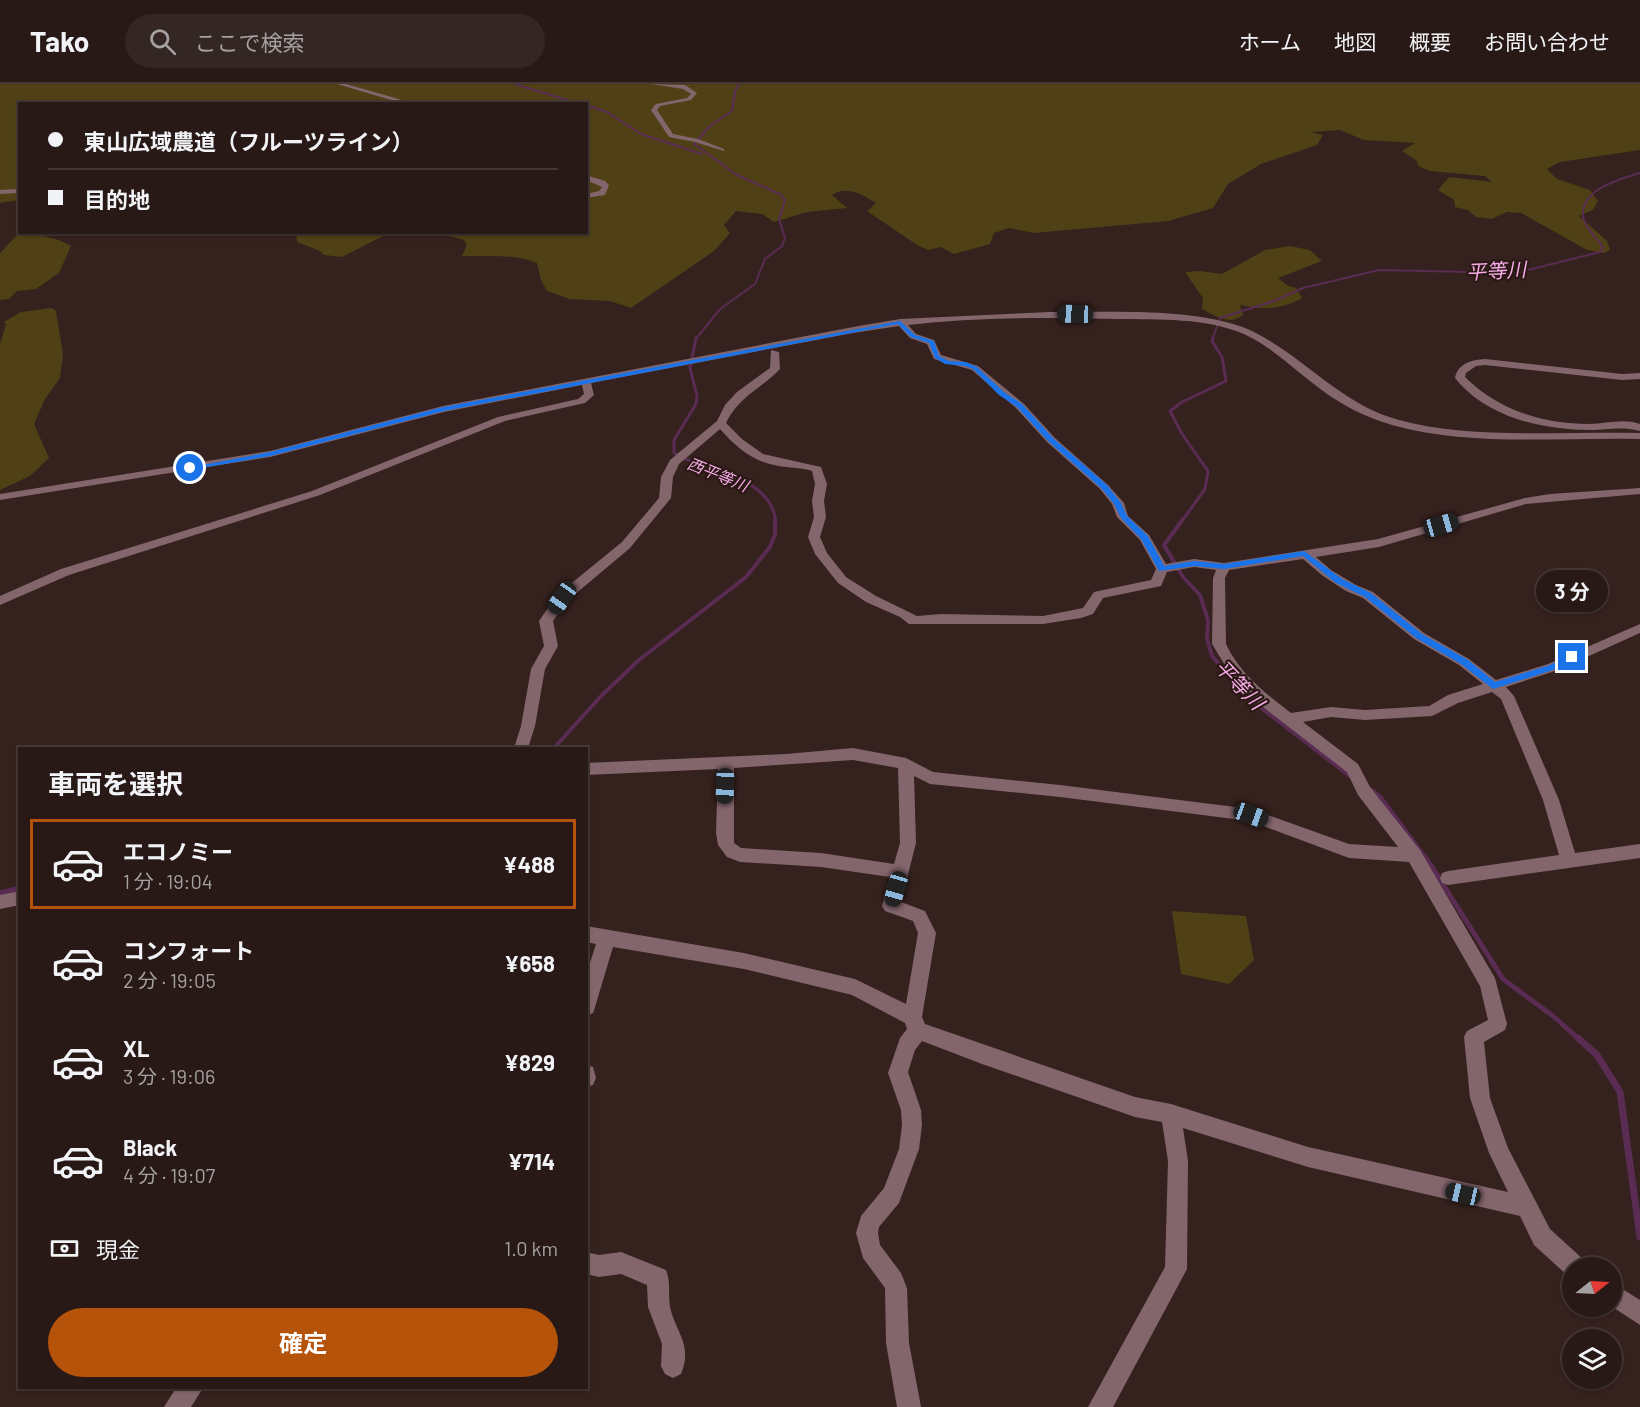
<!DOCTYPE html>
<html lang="ja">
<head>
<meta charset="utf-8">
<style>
  :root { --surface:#281916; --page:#342623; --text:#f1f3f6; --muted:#a5a0a1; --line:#443835; --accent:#b45309 }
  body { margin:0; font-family:Barlow,"Noto Sans JP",sans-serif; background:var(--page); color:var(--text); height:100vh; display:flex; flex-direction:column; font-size:22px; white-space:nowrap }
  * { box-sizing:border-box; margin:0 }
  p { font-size:20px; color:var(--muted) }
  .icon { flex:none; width:33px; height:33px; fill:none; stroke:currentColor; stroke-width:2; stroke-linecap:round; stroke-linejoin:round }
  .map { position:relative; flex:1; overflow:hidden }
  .side { position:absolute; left:18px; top:663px; width:570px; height:642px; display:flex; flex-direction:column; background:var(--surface); border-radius:0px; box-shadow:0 2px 4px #0004,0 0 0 2px var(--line) }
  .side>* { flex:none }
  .hud { position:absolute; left:18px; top:18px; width:570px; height:132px; border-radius:0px; box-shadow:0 2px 4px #0004,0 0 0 2px var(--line); display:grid; align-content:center; height:132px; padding:0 30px; background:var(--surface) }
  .needle { width:39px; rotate:72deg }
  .fabs { position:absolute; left:1562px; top:1173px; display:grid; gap:12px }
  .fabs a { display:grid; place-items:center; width:60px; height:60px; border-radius:50%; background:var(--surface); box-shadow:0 2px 4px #0004,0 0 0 2px var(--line); font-size:30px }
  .end { position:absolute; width:27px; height:27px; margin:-14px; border:8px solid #1a73e8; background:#fff; box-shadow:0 0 0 3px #fff }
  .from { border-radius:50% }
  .bubble { position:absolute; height:42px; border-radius:21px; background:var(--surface); box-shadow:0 2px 4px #0004,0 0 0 2px var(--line); font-size:20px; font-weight:700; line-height:42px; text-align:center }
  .car { position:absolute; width:18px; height:36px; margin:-18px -9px; border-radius:8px; box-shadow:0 0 4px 2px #0007; background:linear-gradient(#222 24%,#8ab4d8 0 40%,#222 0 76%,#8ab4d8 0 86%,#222 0) }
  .hud b { display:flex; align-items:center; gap:21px; height:57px; font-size:22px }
  .hud b+b { border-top:2px solid var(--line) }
  .hud i { width:15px; height:15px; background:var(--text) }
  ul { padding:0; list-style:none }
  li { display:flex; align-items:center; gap:18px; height:90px; margin:0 12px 9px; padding:0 18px; border:3px solid transparent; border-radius:0px }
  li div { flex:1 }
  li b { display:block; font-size:22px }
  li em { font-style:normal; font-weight:700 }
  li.current { border-color:var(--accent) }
  li>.icon { width:54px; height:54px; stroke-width:1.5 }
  h2 { padding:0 30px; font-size:27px; line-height:72px }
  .pay { display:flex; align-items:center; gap:15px; height:66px; padding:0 30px; font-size:22px }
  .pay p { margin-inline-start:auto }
  .primary-button { display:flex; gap:12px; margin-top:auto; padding:12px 30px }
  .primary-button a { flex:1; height:69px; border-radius:36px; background:var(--accent); color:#fff; font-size:24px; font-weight:700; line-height:69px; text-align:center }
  header { display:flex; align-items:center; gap:36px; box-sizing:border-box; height:84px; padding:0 30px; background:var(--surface); border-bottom:2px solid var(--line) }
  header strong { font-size:28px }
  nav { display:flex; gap:33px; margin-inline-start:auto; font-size:21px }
  .search { width:420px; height:54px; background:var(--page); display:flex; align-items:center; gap:15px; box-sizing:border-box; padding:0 21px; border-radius:33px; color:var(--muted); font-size:22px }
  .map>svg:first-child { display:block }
  .green { fill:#4f4115 }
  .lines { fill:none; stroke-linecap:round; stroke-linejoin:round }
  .stream-far4 { stroke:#5a2c53; stroke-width:2 }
  .stream-far3 { stroke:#5a2c53; stroke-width:3 }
  .stream-far2 { stroke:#5a2c53; stroke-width:4 }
  .stream-far1 { stroke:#5a2c53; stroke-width:5 }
  .stream { stroke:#5a2c53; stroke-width:7 }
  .minor { fill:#83656c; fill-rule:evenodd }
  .route { fill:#1a73e8 }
  .labels { text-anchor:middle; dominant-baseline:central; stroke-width:4.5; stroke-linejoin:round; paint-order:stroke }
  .far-water-label { font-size:16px; font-style:italic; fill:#f6abe8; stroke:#2a1814 }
  .water-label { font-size:20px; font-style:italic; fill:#f6abe8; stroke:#2a1814 }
</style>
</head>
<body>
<header>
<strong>Tako</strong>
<div class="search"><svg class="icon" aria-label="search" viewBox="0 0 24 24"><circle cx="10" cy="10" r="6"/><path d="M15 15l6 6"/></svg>ここで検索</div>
<nav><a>ホーム</a><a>地図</a><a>概要</a><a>お問い合わせ</a></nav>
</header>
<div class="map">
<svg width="1640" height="1323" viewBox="0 0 1640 1323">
  <rect width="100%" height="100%" fill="#35211d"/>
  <g class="green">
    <path d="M 0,0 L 1640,0 L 1640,66 L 1560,78 L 1547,85 L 1557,95 L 1590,106 L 1598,117 L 1593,126 L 1579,132 L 1607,157 L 1610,166 L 1604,169 L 1587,166 L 1521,129 L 1507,128 L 1492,135 L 1476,133 L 1468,126 L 1455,123 L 1454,116 L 1438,106 L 1449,93 L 1492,98 L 1485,92 L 1430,87 L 1418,82 L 1417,77 L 1402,67 L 1415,59 L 1364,56 L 1340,46 L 1311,48 L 1323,51 L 1317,61 L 1261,80 L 1228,100 L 1213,124 L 1168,137 L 1034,149 L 1009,144 L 994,149 L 990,160 L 954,170 L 940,163 L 928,166 L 917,161 L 867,127 L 876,119 C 863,111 846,101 832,111 L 847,124 L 807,128 L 774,138 L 762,130 L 736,127 L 724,141 L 730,149 L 714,167 L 631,224 L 610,217 L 570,215 L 547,207 L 541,196 L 537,179 C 513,169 487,173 462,172 L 467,161 L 464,156 L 439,149 L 586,148 L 586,20 L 20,20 L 19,116 L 0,119 Z"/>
    <path d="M 20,148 L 47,149 L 43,152 L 59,156 L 71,162 L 59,189 L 36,205 L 17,207 L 9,215 L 0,216 L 0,169 Z"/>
    <path d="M 298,149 L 298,148 L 389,149 L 342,173 L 324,171 L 320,167 L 297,158 L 296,150 Z"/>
    <path d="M 1290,162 L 1310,166 L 1322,177 L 1278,194 L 1288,202 L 1296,204 L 1302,214 C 1280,226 1264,226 1240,221 L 1243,231 C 1229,242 1216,232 1202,225 L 1203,214 L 1185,188 L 1200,187 L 1222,190 L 1265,166 Z"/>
    <path d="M 52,224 L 56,227 L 63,270 L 60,294 L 45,315 L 34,340 L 49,374 L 30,392 L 0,406 L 0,260 L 6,240 L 4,238 L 21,228 Z"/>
    <path d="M 1172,827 L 1246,832 L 1254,876 L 1229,900 L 1181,890 Z"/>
  </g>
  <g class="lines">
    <g class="stream-far4">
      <path d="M 515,0 L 580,20"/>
      <path d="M 586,21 L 607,28 L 641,50 L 702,70"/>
      <path d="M 695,256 L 720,225 L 755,200 L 765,175 L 782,162 L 785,154 L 779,135 L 785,116 L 780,110 L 737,91 L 694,60 L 710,42 L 732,27 L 735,7 L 739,0"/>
      <path d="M 1212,256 L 1220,234 L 1274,217 L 1303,204 L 1379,186 L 1516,189 L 1600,168 L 1603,163 C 1597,154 1587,146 1584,136 C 1576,106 1620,95 1640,89"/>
    </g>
    <g class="stream-far3">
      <path d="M 696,254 L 690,284 L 697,312 L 696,320 L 674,356 L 674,369 C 707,389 769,390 776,437"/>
      <path d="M 1182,437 L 1205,405 L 1208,387 L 1182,350 L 1170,327 L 1182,318 L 1226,297 L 1222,273 L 1212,257 L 1213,254"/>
    </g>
    <g class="stream-far2">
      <path d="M 1183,435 L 1164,461 L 1183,493 L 1200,511 L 1208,536 L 1207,555 L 1212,572 L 1248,614 L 1316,666"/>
      <path d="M 554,664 L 602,611 L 639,576 L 746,493 L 770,463 L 775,450 L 775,435"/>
    </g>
    <g class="stream-far1">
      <path d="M 1314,664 L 1352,693"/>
      <path d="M 1371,706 L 1380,713 L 1432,783 L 1503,895 L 1553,932 L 1580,956"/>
      <path d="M 0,809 L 20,804"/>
    </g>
    <path class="stream" d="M 1578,954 L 1597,971 L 1620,1008 L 1640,1153"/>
    <g class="minor">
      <path d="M 337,0 L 346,0 L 416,20 L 405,20 Z"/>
      <path d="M 651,0 L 685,1 L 697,9 L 691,16 L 660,22 L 657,26 L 673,50 L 698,55 L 724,65 L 724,67 L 695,58 L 669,53 L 651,26 L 656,20 L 687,14 L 691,10 L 683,5 Z"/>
      <path d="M 586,91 L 605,97 L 609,101 L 605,111 L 586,114 L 586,110 L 599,107 L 602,103 L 586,96 Z"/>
      <path d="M 20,105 L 20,109 L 0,110 L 0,106 Z"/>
      <path d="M 1049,228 C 1108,229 1203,222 1256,249 C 1308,276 1341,320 1399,336 C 1470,356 1566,347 1640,349 L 1640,355 C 1561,353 1468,363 1392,341 C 1365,333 1341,321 1319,304 C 1295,286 1273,264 1246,251 C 1206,233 1159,236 1116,235 C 1047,233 977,233 908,241 L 916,250 L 934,256 L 941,271 L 978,282 L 1024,320 L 1055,354 L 1108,401 L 1124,419 L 1128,432 L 1149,451 L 1166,480 L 1194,475 L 1224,479 L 1378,455 L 1525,414 L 1550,410 L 1640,404 L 1640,410 L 1526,420 L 1379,463 L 1316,473 L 1331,486 L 1356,501 L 1373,508 L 1424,549 L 1469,575 L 1496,596 L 1548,580 L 1640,540 L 1640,549 L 1558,586 L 1506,603 L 1514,612 L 1559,716 L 1575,769 L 1640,760 L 1640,774 L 1448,801 L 1442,799 L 1440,794 L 1442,789 L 1448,787 L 1559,771 L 1543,716 L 1501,615 L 1492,608 L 1458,619 L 1432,632 L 1365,636 L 1331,633 L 1303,638 L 1358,680 L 1370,703 L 1420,766 L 1495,894 L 1507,940 L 1505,946 L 1484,958 L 1490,1014 L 1508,1064 L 1550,1145 L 1584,1176 L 1587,1184 L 1572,1184 L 1572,1193 L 1568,1192 L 1534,1161 L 1520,1132 L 1308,1083 L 1183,1044 L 1188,1077 L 1187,1185 L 1113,1323 L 1088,1323 L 1165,1183 L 1168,1077 L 1162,1038 L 1135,1033 L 982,980 L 922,957 L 915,966 L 908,988 L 921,1026 L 922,1041 L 919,1065 L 899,1119 L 879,1143 L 878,1149 L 880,1161 L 901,1189 L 907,1204 L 909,1259 L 921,1323 L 897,1323 L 886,1259 L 885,1204 L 863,1174 L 856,1149 L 861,1132 L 884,1104 L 899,1065 L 902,1041 L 901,1026 L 888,989 L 900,954 L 907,945 L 905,939 L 852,911 L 744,885 L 613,863 L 595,923 L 593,929 L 586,932 L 586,891 L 596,860 L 586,858 L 586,842 L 744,869 L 855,895 L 906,920 L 918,849 L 913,837 L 885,827 L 882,822 L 890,793 L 821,783 L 740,778 L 727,773 L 718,761 L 716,749 L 718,685 L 586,691 L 586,679 L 786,670 L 853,664 L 906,674 L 933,688 L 1060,701 L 1251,725 L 1349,760 L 1398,763 L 1358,711 L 1347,688 L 1254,616 L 1232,593 L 1212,560 L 1213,494 L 1216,486 L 1194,483 L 1167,488 L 1161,502 L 1103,514 L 1093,530 L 1081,534 L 1043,540 L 909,540 L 900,533 L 866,518 L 838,499 L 815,470 L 808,453 L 814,433 L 812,417 L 815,400 L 812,387 C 800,383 787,384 774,381 C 752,377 735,362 720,345 L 679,380 L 673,393 L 671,414 L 630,464 L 567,517 L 553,537 L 558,562 L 545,585 L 535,642 L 528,664 L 514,664 L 521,642 L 531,585 L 544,562 L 539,537 L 541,534 L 557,511 L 622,458 L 659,414 L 661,393 L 670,376 L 717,337 L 725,321 L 737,308 L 770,284 L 771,266 L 779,268 L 780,285 C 760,306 740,311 726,339 L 742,355 L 763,370 L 821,383 L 827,400 L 824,417 L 826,433 L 820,453 L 827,469 L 846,493 L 876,512 L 917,532 L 941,530 L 1043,532 L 1083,524 L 1094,508 L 1151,496 L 1156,485 L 1140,456 L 1117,433 L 1112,420 L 1100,405 L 1047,358 L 1016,324 L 972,286 L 934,275 L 927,260 L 910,254 L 899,242 L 853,249 L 591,299 L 594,311 L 585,319 L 505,337 L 320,411 L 69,491 L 0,521 L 0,512 L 61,485 L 312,407 L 498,333 L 578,315 L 584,310 L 582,301 L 444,328 L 270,373 L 0,416 L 0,410 L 270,367 L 443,322 L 853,243 L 900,235 ZM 1303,475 L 1323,492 L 1346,507 L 1363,514 L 1414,555 L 1459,581 L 1483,600 L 1448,611 L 1429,622 L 1365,626 L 1331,623 L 1291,629 C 1266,610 1240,590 1226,560 L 1225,494 L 1229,486 ZM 853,676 L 898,684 L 900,759 L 894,780 L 821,769 L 741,764 L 734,759 L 734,684 ZM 914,692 L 930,700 L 1060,713 L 1250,737 L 1349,774 L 1409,778 L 1480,902 L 1488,936 L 1467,947 L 1464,953 L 1470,1014 L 1489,1069 L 1508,1108 L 1308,1063 L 1171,1020 L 1135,1013 L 925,940 L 922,933 L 936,849 L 925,827 L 901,818 L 916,759 Z"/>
      <path d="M 1485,275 L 1622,290 L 1640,289 L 1640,295 L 1622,296 L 1485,281 L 1476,282 L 1466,289 L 1465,293 C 1498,326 1543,340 1589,340 C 1607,340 1622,334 1640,340 L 1640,347 C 1620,342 1609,346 1590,346 C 1542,346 1486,333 1455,294 C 1458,279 1472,276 1485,275 Z"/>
      <path d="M 20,807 L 20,821 L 0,825 L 0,811 Z"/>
      <path d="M 586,981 L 593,983 L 596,994 L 593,1001 L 586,1003 Z"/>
      <path d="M 586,1168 L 599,1171 L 621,1168 L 666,1186 C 671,1198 668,1211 670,1223 C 676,1249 693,1261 681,1290 L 673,1294 L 665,1290 L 661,1282 L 662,1260 L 648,1223 L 647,1201 L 621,1190 L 599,1193 L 586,1190 Z"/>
      <path d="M 1611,1198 L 1640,1216 L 1640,1241 L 1611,1222 Z"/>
      <path d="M 176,1304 L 203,1304 L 191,1323 L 164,1323 Z"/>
    </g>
  </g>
  <path class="route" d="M 900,237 L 915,251 L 934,257 L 939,272 L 949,277 L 966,278 L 977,283 L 1004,308 L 1022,320 L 1053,354 L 1107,401 L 1121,419 L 1127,432 L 1148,452 L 1164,482 L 1194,477 L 1224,480 L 1304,467 L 1342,495 L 1371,509 L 1422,550 L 1468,576 L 1495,598 L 1550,581 L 1569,571 L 1577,573 L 1556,585 L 1493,605 L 1461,580 L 1416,554 L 1365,513 L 1336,499 L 1303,472 L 1224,485 L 1194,482 L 1159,487 L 1141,455 L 1121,434 L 1114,420 L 1102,405 L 1048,357 L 1017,323 L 999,311 L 973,285 L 965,282 L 945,280 L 935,274 L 929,259 L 911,253 L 898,240 L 444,327 L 270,372 L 190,386 L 187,384 L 270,368 L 443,323 Z"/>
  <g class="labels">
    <g class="far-water-label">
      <text transform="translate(718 390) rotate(22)">西平等川</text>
    </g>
    <g class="water-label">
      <text transform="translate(1496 186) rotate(-3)">平等川</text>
      <text transform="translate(1240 600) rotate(46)">平等川</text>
    </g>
  </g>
</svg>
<div class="fabs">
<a><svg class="needle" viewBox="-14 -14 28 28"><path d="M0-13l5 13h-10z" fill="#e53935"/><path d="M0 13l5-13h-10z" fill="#a5a0a1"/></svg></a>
<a><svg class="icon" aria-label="layers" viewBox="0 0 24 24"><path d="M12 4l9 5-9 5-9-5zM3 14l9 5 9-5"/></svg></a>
</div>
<i class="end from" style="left:190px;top:384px"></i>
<i class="end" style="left:1572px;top:573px"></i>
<div class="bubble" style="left:1536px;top:486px;width:72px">3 分</div>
<i class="car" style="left:1075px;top:230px;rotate:272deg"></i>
<i class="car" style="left:1441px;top:441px;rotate:74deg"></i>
<i class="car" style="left:562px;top:514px;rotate:215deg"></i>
<i class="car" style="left:725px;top:702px;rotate:182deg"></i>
<i class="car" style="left:1251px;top:731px;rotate:110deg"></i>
<i class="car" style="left:896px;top:805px;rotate:196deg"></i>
<i class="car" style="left:1463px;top:1110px;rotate:283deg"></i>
<div class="hud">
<b><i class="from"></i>東山広域農道（フルーツライン）</b>
<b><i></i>目的地</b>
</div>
<section class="side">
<h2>車両を選択</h2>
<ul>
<li class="current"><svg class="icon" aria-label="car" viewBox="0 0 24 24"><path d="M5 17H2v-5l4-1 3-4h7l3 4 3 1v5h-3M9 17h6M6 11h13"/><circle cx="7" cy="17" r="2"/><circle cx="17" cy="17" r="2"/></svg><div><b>エコノミー</b><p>1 分 · 19:04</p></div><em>¥488</em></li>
<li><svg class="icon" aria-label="car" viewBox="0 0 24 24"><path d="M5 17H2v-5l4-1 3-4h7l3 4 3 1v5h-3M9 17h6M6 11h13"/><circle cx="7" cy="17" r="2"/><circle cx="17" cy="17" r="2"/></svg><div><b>コンフォート</b><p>2 分 · 19:05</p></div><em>¥658</em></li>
<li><svg class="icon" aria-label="car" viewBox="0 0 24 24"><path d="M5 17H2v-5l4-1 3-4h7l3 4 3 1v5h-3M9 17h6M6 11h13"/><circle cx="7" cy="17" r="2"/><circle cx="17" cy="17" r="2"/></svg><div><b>XL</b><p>3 分 · 19:06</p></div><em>¥829</em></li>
<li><svg class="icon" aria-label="car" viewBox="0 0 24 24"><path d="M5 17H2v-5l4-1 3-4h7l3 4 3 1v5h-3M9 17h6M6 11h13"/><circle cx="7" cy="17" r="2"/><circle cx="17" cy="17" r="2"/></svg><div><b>Black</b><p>4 分 · 19:07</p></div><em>¥714</em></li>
</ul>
<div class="pay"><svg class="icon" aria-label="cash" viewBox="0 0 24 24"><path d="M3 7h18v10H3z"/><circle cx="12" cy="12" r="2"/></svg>現金<p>1.0 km</p></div>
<div class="primary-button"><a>確定</a></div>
</section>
</div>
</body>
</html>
